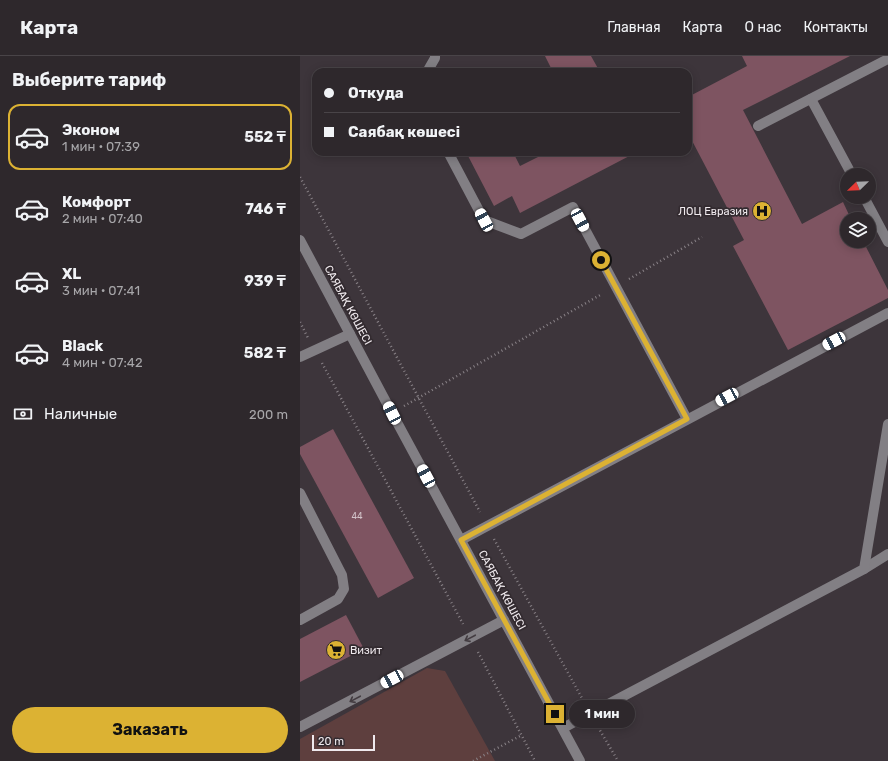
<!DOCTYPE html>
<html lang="ru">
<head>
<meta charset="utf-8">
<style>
  :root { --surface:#2e282c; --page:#3a3438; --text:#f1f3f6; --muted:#a7a6a9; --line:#494448; --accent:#dcb233 }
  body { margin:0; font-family:Rubik,sans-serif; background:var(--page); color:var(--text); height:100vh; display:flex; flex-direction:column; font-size:15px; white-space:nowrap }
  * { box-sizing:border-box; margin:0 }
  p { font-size:13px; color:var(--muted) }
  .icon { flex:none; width:22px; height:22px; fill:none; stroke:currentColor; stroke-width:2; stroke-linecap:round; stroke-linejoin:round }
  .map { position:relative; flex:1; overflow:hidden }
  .details { display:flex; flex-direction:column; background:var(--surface); width:300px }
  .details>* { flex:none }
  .guide { position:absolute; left:12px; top:12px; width:380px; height:88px; border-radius:12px; box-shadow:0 2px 10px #0003,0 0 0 1px var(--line); display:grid; align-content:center; height:88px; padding:0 12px; background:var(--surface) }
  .needle { width:26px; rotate:247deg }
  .tools { position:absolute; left:540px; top:112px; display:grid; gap:8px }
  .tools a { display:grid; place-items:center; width:36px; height:36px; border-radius:50%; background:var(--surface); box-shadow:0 2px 10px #0003,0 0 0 1px var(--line); font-size:20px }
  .scale { position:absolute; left:12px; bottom:10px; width:63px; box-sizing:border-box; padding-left:4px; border:2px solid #efe9ed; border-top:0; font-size:11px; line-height:14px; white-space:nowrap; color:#efe9ed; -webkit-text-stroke:3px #332b30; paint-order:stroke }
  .end { position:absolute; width:18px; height:18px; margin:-9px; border:5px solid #dcb233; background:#111; box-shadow:0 0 0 2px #111 }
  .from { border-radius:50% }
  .bubble { position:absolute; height:28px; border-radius:14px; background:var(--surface); box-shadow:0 2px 10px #0003,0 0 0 1px var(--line); font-size:13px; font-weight:700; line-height:28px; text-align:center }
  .car { position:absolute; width:12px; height:24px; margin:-12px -6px; border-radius:5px; box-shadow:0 0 3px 1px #0007; background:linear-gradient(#fff 24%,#345 0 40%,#fff 0 76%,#345 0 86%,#fff 0) }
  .guide b { display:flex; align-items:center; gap:14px; height:38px; font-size:15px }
  .guide b+b { border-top:1px solid var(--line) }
  .guide i { width:10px; height:10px; background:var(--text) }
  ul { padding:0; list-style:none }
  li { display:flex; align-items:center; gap:12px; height:66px; margin:0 8px 6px; padding:0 4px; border:2px solid transparent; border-radius:12px }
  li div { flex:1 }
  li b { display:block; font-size:15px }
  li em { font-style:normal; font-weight:700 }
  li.selected { border-color:var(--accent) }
  li>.icon { width:36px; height:36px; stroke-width:1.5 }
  h2 { padding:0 12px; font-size:18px; line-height:48px }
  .pay { display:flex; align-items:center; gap:10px; height:44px; padding:0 12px; font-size:15px }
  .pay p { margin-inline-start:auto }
  .primary-button { display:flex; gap:8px; margin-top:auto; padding:8px 12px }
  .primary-button a { flex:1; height:46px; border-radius:24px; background:var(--accent); color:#111; font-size:16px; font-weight:700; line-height:46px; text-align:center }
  header { display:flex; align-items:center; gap:24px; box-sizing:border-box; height:56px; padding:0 20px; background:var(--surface); border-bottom:1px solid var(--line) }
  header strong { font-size:19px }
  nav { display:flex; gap:22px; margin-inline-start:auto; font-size:14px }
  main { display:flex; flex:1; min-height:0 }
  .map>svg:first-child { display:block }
  .green { fill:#5e3f3e }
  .building { fill:#7e5461 }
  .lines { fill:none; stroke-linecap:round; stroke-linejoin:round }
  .path { stroke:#898287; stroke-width:2.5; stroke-dasharray:1 3; stroke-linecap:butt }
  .minor { stroke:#827f84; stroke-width:10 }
  .oneway { stroke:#433c41 }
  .route { stroke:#dcb233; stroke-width:5 }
  .labels { text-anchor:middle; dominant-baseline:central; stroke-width:3.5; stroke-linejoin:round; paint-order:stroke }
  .number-label { font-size:9px; fill:#d3c4ca }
  .poi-label { font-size:11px; fill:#efe9ed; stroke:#332b30; text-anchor:end }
  .street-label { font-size:11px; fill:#efe9ed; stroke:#332b30 }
</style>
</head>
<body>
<header>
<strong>Карта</strong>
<nav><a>Главная</a><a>Карта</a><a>О нас</a><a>Контакты</a></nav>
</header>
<main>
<section class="details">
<h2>Выберите тариф</h2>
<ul>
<li class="selected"><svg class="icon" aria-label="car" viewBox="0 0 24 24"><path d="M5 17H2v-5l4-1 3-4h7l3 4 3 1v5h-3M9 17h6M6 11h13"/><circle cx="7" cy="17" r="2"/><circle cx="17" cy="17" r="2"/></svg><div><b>Эконом</b><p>1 мин · 07:39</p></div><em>552 ₸</em></li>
<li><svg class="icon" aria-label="car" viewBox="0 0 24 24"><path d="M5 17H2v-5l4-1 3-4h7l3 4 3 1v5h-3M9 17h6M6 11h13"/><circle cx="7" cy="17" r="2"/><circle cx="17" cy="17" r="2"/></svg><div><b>Комфорт</b><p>2 мин · 07:40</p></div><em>746 ₸</em></li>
<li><svg class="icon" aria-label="car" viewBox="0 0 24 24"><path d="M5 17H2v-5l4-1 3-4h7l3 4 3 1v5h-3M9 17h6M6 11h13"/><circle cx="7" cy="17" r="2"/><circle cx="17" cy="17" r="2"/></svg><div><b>XL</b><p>3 мин · 07:41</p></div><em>939 ₸</em></li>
<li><svg class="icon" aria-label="car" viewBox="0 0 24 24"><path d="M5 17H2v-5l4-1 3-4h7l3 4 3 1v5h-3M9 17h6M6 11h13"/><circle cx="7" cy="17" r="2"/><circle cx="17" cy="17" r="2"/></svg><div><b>Black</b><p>4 мин · 07:42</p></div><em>582 ₸</em></li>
</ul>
<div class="pay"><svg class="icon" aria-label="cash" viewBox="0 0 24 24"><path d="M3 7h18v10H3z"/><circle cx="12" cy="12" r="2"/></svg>Наличные<p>200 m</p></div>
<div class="primary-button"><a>Заказать</a></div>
</section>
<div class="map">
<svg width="588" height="705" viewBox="0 0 588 705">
  <rect width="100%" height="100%" fill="#3d353b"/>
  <path class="green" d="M 127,612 L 145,615 L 195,705 L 0,705 L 0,683 Z"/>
  <g class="building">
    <path d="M 245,0 L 291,0 L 300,16 L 253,16 Z"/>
    <path d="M 442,0 L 550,0 L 443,54 L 502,168 L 543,146 L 551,163 L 547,163 L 547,185 L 563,185 L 588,234 L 588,242 L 488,294 L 433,190 L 444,184 L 388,77 L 388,41 L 447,10 Z"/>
    <path d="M 166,96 L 213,96 L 220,110 L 248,96 L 337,96 L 220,157 L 212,140 L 194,150 Z"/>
    <path d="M 33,373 L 114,522 L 78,542 L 0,398 L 0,391 Z"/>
    <path d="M 46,559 L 64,593 L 0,626 L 0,583 Z"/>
  </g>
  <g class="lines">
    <g class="path">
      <path d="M 0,121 L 180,456"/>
      <path d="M 329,223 L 402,181"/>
      <path d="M 0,266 L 8,282"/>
      <path d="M 22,307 L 163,568"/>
      <path d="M 104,350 L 302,238"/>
      <path d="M 194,483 L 283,644"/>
      <path d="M 178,596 L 235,705"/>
      <path d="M 298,671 L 318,705"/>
      <path d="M 173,705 L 222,679"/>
    </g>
    <g class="minor">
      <path d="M 127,16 L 135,2 L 135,0"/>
      <path d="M 511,43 L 552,119"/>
      <path d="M 458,70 L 588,3"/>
      <path d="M 148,96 L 184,164 L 221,178 L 273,151 L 387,363"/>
      <path d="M 564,141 L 588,186"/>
      <path d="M 0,184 L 92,357 L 280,705"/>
      <path d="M 0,301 L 50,278"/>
      <path d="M 0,437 L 42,519 L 44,533 L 38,543 L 0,564"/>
      <path d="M 161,484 L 588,257"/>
      <path d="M 564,513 L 588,498"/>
      <path d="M 0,671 L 204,564"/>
      <path d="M 263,672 L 564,513 L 588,368"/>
    </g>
  </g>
  <defs><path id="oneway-shaft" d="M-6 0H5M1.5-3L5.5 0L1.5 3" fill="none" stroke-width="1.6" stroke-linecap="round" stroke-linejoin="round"/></defs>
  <g class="oneway">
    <use href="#oneway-shaft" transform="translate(170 582) rotate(152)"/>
    <use href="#oneway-shaft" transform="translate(55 643) rotate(152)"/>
  </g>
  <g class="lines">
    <path class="route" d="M 255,658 L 161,484 L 387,363 L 301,204"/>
  </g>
  <defs>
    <g id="hospital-disc" transform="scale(1)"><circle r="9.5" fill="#dcb233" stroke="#332b30"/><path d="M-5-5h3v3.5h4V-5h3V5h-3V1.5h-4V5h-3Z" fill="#111"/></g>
    <g id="supermarket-disc" transform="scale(1)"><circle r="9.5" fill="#dcb233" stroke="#332b30"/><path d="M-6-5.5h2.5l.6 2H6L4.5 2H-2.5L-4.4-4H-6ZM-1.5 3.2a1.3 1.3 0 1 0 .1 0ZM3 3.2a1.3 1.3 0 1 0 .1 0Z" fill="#111"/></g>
  </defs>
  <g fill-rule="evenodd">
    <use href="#hospital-disc" x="462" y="155"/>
    <use href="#supermarket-disc" x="36" y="594"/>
  </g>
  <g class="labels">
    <g class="number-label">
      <text x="57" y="460">44</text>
    </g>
    <g class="poi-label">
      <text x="448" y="155">ЛОЦ Евразия</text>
      <text x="50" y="594" text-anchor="start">Визит</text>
    </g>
    <g class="street-label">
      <text transform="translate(48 249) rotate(62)">САЯБАҚ КӨШЕСІ</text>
      <text transform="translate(202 534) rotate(62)">САЯБАҚ КӨШЕСІ</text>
    </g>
  </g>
</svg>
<div class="tools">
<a><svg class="needle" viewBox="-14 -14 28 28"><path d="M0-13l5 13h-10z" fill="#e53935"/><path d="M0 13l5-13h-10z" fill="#a7a6a9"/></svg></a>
<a><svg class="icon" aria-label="layers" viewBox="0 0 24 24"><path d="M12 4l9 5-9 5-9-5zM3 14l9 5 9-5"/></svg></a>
</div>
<div class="scale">20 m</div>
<i class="end from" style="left:301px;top:204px"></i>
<i class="end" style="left:255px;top:658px"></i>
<div class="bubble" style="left:269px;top:644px;width:66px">1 мин</div>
<i class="car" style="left:184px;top:164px;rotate:332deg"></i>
<i class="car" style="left:280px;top:164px;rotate:152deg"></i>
<i class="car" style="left:534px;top:285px;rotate:242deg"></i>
<i class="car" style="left:427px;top:341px;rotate:242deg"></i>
<i class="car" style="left:92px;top:357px;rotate:333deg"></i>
<i class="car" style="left:126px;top:420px;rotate:332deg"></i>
<i class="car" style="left:92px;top:623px;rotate:242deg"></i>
<div class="guide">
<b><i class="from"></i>Откуда</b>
<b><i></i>Саябақ көшесі</b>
</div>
</div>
</main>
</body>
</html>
